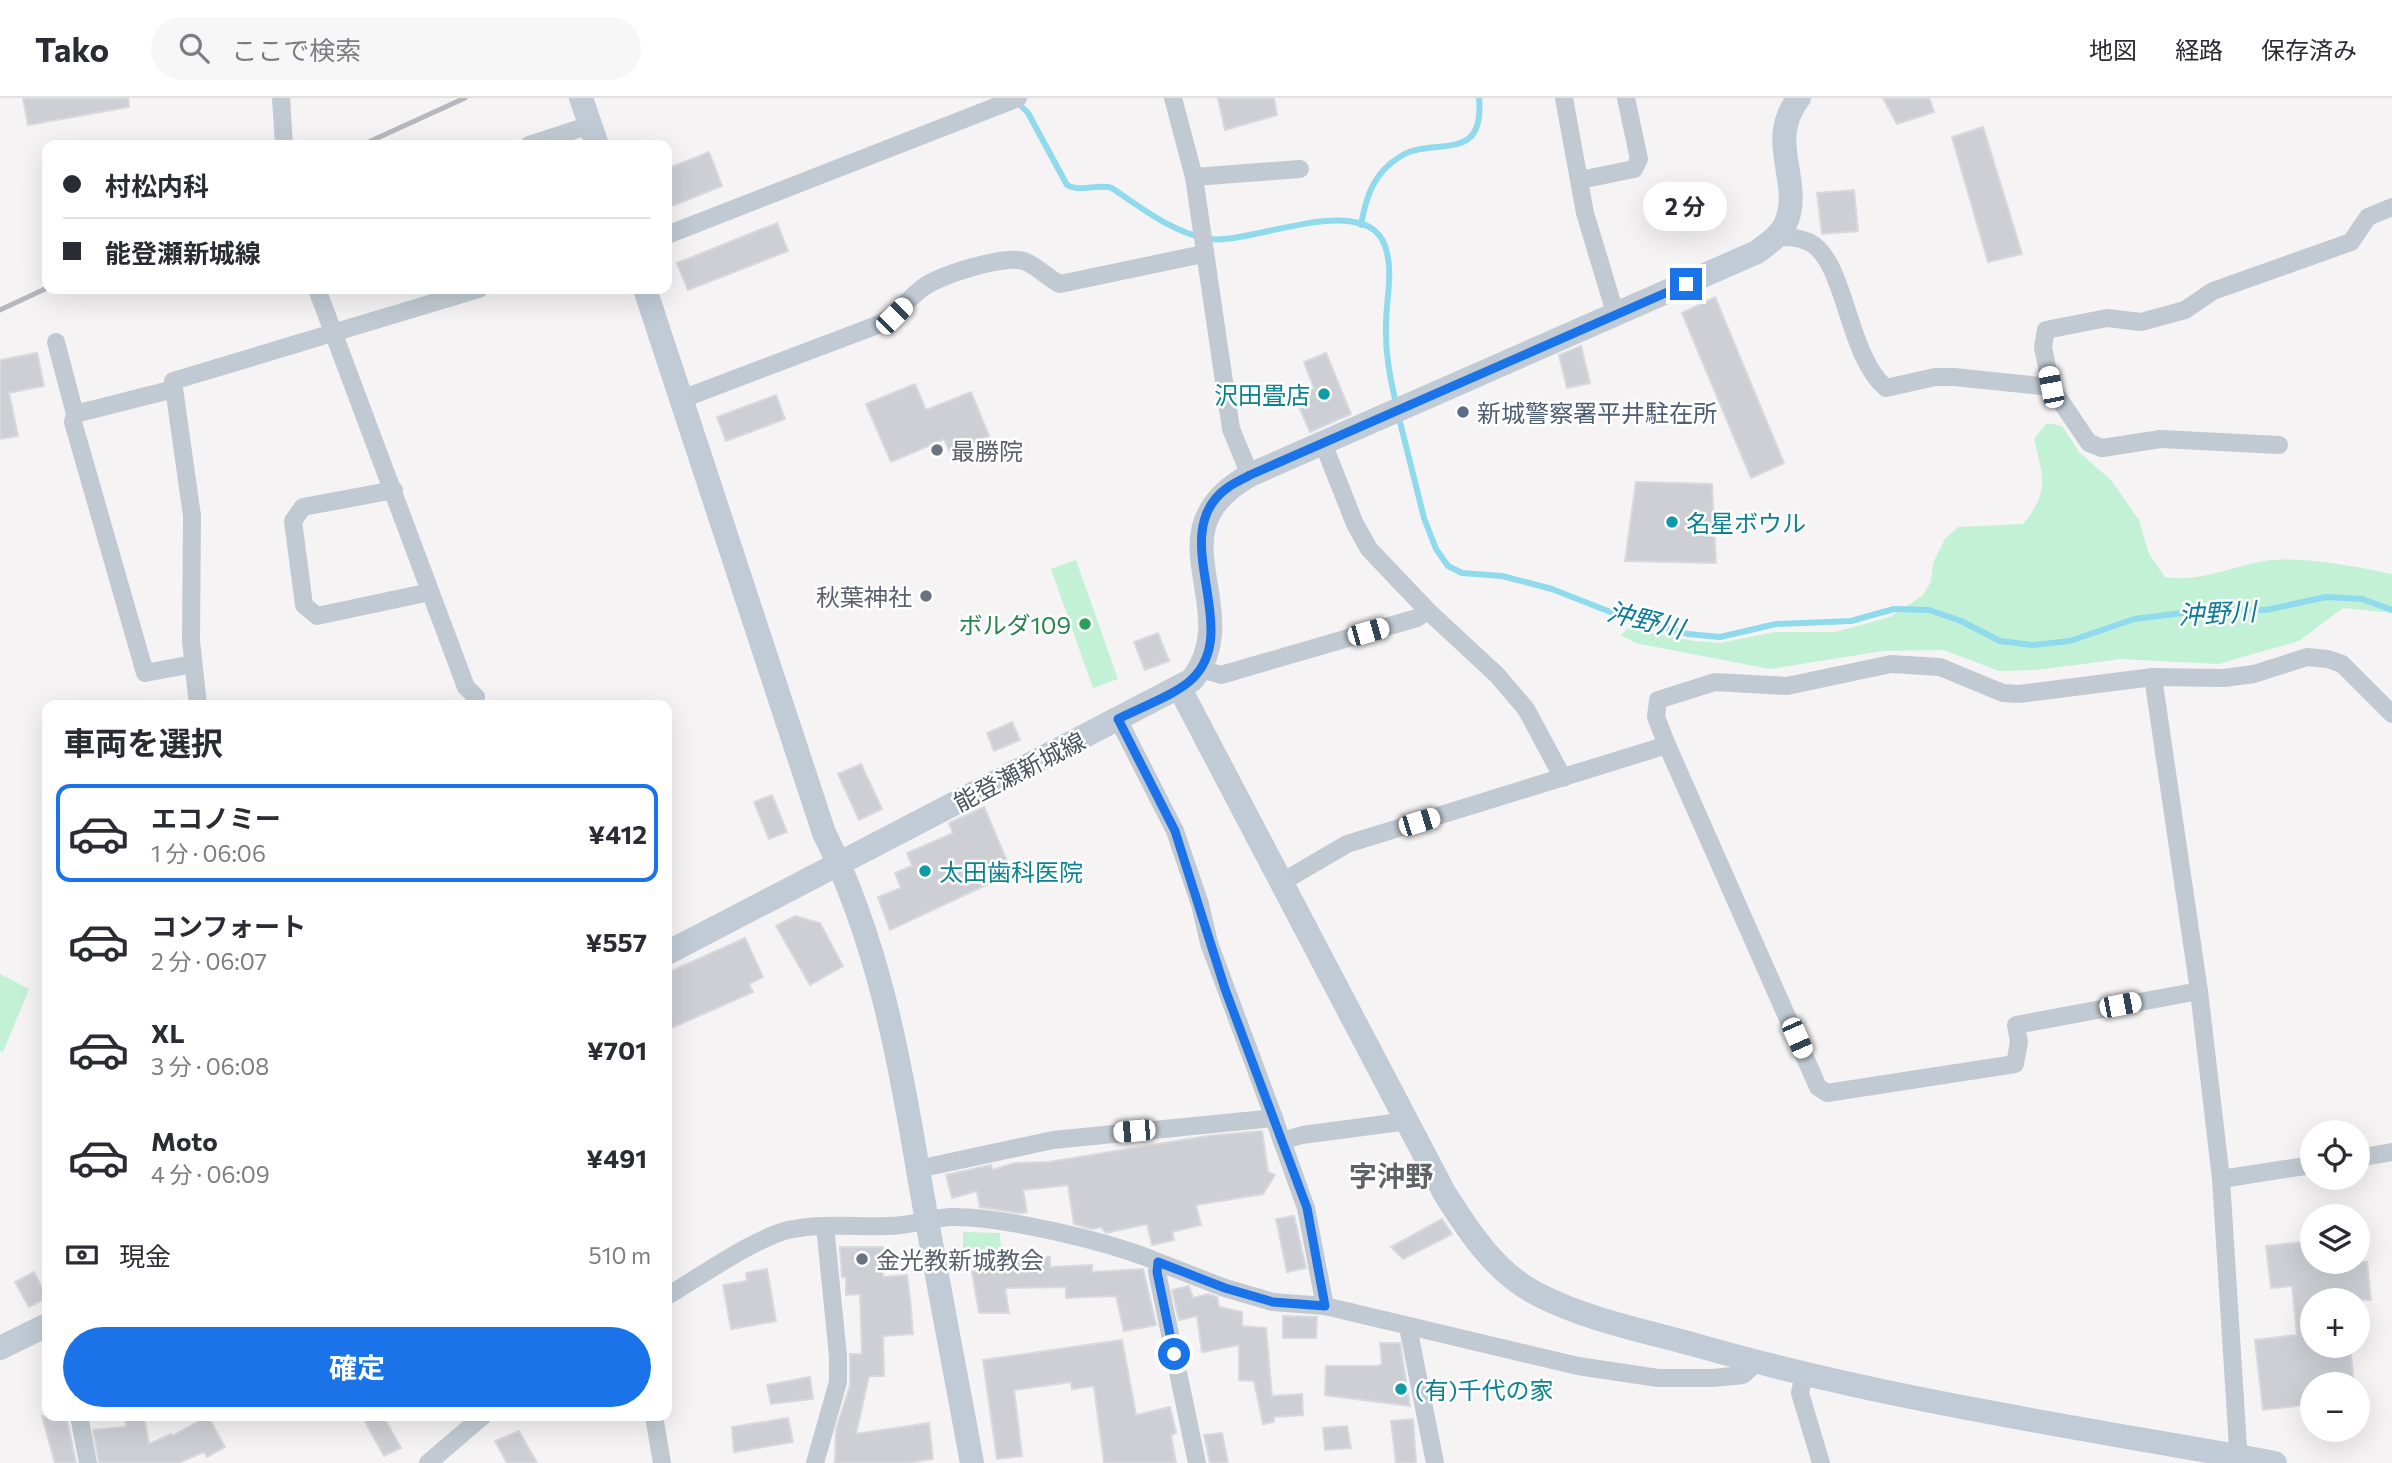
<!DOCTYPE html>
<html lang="ja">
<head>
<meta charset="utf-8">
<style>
  :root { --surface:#fff; --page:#f7f7f7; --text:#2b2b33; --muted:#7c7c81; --line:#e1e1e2; --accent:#1a73e8 }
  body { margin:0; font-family:Commissioner,"Noto Sans JP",sans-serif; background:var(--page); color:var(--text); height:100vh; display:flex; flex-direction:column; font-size:26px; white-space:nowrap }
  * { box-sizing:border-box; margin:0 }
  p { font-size:23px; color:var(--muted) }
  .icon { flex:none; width:38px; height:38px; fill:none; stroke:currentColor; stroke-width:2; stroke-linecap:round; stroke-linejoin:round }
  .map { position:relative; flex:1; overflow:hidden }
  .sheet { position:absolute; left:42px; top:602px; width:630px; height:721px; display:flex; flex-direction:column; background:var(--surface); border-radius:14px; box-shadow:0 7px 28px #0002 }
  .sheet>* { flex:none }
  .guide { position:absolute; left:42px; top:42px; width:630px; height:154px; border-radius:14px; box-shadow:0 7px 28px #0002; display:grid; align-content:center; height:154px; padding:0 21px; background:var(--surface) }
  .controls { position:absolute; left:2300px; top:1022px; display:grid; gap:14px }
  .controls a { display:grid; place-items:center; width:70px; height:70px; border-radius:50%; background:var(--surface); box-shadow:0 7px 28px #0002; font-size:35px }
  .end { position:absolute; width:32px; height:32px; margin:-16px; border:9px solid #1a73e8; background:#fff; box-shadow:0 0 0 4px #fff }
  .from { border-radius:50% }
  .bubble { position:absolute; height:49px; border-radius:24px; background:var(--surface); box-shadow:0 7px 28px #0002; font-size:23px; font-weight:700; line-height:49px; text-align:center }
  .car { position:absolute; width:21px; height:42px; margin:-21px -10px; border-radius:9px; box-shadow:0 0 5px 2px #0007; background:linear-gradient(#fff 24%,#345 0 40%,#fff 0 76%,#345 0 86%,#fff 0) }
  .guide b { display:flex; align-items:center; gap:24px; height:66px; font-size:26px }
  .guide b+b { border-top:2px solid var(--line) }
  .guide i { width:18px; height:18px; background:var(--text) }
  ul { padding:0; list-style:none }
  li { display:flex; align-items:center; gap:21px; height:98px; margin:0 14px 10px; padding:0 7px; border:4px solid transparent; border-radius:14px }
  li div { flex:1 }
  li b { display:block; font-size:26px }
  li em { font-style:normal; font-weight:700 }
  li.active { border-color:var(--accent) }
  li>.icon { width:63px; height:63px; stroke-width:1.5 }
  h2 { padding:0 21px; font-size:32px; line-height:84px }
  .pay { display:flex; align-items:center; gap:18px; height:77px; padding:0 21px; font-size:26px }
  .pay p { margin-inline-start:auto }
  .action { display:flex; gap:14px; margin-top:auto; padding:14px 21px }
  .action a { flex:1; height:80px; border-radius:42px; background:var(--accent); color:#fff; font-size:28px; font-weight:700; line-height:80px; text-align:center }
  header { display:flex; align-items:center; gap:42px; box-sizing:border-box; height:98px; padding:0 35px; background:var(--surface); border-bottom:2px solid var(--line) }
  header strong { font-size:33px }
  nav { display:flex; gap:38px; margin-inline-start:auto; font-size:24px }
  .search { width:490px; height:63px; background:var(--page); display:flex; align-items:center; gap:18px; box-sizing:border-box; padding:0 24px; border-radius:38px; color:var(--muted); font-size:26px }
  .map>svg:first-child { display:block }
  .green { fill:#c3f1d5 }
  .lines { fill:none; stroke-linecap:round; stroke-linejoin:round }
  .stream { stroke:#90daee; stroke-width:6 }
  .building { fill:#cdcfd5; stroke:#d7d9de; stroke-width:2 }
  .street { stroke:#c1cad2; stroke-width:18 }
  .secondary { stroke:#c1cbd6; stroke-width:24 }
  .rail { stroke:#b5b8bd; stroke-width:5 }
  .route { stroke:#1a73e8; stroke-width:9 }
  .culture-dot { fill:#0f9aa8; stroke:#fff; stroke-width:2.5 }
  .service-dot { fill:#5c6f8a; stroke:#fff; stroke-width:2.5 }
  .worship-dot { fill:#6b7280; stroke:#fff; stroke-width:2.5 }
  .leisure-dot { fill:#2e9e5b; stroke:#fff; stroke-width:2.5 }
  .labels { text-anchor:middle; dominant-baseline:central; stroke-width:5; stroke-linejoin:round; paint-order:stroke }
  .culture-label { font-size:24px; fill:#0d838f; stroke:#fff; text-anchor:start }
  .service-label { font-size:24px; fill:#4e5e75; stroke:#fff; text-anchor:start }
  .worship-label { font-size:24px; fill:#5b616d; stroke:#fff; text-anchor:start }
  .leisure-label { font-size:24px; fill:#27864d; stroke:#fff; text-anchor:end }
  .street-label { font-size:24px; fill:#4a5661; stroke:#fff }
  .water-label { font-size:26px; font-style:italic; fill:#0c7c9b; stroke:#fff }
  .quarter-label { font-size:28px; font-weight:bold; fill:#5f6368; stroke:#fff }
</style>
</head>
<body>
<header>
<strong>Tako</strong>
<div class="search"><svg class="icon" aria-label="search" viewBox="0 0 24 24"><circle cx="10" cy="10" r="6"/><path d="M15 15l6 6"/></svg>ここで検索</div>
<nav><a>地図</a><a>経路</a><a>保存済み</a></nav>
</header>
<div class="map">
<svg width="2392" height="1365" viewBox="0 0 2392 1365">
  <rect width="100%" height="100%" fill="#f5f3f3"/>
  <g class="green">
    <path d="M 2047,325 L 2062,328 L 2079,354 L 2111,382 L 2139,422 L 2149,456 L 2165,479 C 2205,485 2234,466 2272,462 C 2305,459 2360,469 2392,476 L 2392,515 L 2343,510 L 2299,543 L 2218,566 L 2121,561 L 2036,572 L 1999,573 L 1944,552 L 1882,553 L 1770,571 L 1635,545 L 1621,537 L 1628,530 L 1694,543 L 1720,545 L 1775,534 L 1835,534 L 1890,519 L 1922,498 L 1931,484 L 1933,465 L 1945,441 L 1958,429 L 2023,426 C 2050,394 2043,379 2034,341 Z"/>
    <path d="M 1076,462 L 1118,581 L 1093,590 L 1051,471 Z"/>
    <path d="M 0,876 L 29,891 L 3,954 L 0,953 Z"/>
    <path d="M 963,1134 L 1000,1135 L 1001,1151 L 963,1151 Z"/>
  </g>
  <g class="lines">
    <g class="stream">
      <path d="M 1017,4 L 1028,15 L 1067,87 C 1081,95 1098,85 1112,90 C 1141,110 1175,136 1210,141 C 1249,147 1366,92 1385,148 C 1394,173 1386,201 1386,227 C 1385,255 1390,279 1396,306"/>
      <path d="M 1361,127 C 1366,98 1374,74 1401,58 C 1434,38 1485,67 1479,0"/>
      <path d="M 1398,316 L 1424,420 L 1436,451 L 1448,468 L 1462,475 L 1502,478 L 1552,491 L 1618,517 L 1688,536 L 1720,539 L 1776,526 L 1851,523 L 1894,511 L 1929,512 L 1961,523 L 2000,543 L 2032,547 L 2070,543 L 2134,521 L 2206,512 L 2266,512 L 2326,499 L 2362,501 L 2392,512"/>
    </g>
  </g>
  <g class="building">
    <path d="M 23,0 L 128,0 L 129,9 L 28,27 Z"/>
    <path d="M 1218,0 L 1274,0 L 1277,17 L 1225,32 Z"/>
    <path d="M 1883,0 L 1929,0 L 1934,14 L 1897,26 Z"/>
    <path d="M 1983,29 L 2022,156 L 1988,164 L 1952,39 Z"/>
    <path d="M 709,54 L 722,88 L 667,110 L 667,71 Z"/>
    <path d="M 1854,92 L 1858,133 L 1822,136 L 1817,95 Z"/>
    <path d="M 777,125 L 788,153 L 688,192 L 677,165 Z"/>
    <path d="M 1715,199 L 1784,365 L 1751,380 L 1682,215 Z"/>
    <path d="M 1581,248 L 1590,285 L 1567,290 L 1559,257 Z"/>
    <path d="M 37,255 L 44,288 L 9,295 L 18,338 L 0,341 L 0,262 Z"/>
    <path d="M 1326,255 L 1351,316 L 1310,334 L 1296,302 L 1314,290 L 1304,264 Z"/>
    <path d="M 915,286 L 926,312 L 971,294 L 989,338 L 950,354 L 944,341 L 891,364 L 866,306 Z"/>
    <path d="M 776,297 L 785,321 L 726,343 L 717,319 Z"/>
    <path d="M 1636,384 L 1712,386 L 1716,465 L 1625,463 Z"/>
    <path d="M 1158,535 L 1169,563 L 1145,572 L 1134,544 Z"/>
    <path d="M 1012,624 L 1020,642 L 994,653 L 987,635 Z"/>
    <path d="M 861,666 L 882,711 L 859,722 L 838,676 Z"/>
    <path d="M 772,697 L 787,734 L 769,741 L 754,704 Z"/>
    <path d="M 984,709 L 1012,775 L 890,832 L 878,799 L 901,790 L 895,775 L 912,768 L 907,755 L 953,735 L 949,725 Z"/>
    <path d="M 795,818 L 820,825 L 843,868 L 810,887 L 776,828 Z"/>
    <path d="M 745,840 L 763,879 L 749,886 L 753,894 L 667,932 L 667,875 Z"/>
    <path d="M 1262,1033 L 1268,1074 L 1275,1077 L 1263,1096 L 1196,1107 L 1201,1127 L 1172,1134 L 1174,1142 L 1152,1147 L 1147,1126 L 1106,1135 L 1101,1129 L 1092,1131 L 1074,1126 L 1068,1087 L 1023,1092 L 1027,1114 L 1020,1115 L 980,1109 L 977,1093 L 952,1100 L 946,1077 L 991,1067 L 992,1072 L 1015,1065 L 1049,1064 L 1207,1038 Z"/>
    <path d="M 1294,1118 L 1306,1170 L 1287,1174 L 1276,1121 Z"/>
    <path d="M 1442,1121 L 1452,1136 L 1403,1161 L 1391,1149 Z"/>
    <path d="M 2312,1143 L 2312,1164 L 2367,1164 L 2371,1202 L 2312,1202 L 2312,1248 L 2350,1248 L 2354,1286 L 2312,1286 L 2312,1306 L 2263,1312 L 2255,1242 L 2297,1237 L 2292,1188 L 2271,1190 L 2266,1148 Z"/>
    <path d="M 840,1149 L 883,1149 L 883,1179 L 907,1177 L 910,1200 L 913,1236 L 883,1238 L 884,1278 L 869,1278 L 856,1336 L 929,1325 L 933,1361 L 908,1365 L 835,1365 L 836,1331 L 850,1288 L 850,1256 L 862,1256 L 860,1196 L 846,1197 L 846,1179 L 842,1179 Z"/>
    <path d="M 976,1154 L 1001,1154 L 1001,1159 L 1050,1159 L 1050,1169 L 1092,1167 L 1092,1174 L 1143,1171 L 1156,1227 L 1124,1233 L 1116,1198 L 1066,1200 L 1066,1189 L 1005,1190 L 1009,1215 L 979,1215 L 972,1173 L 978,1173 Z"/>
    <path d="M 767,1171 L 776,1223 L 731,1231 L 723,1187 L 747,1183 L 746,1175 Z"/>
    <path d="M 34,1174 L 47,1200 L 29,1209 L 15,1184 Z"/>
    <path d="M 1189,1188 L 1193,1200 L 1208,1196 L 1217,1199 L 1219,1209 L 1242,1214 L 1242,1228 L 1266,1230 L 1272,1298 L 1302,1296 L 1303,1317 L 1274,1319 L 1274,1324 L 1263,1326 L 1254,1283 L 1239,1282 L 1239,1247 L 1202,1254 L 1197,1218 L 1179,1222 L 1172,1192 Z"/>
    <path d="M 1283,1218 L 1317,1219 L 1316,1240 L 1283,1240 Z"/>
    <path d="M 1122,1242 L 1136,1317 L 1170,1309 L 1176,1335 L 1171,1337 L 1176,1365 L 1104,1365 L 1094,1288 L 1072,1291 L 1071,1284 L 1014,1292 L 1022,1358 L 997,1361 L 983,1262 Z"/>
    <path d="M 1380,1245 L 1400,1245 L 1410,1308 L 1325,1297 L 1326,1268 L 1378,1268 L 1382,1266 Z"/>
    <path d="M 810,1279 L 813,1301 L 771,1306 L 767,1287 Z"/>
    <path d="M 42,1318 L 66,1318 L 76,1365 L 55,1365 Z"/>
    <path d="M 125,1318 L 144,1318 L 149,1346 L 171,1336 L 172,1338 L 208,1318 L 225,1349 L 207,1359 L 204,1354 L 178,1365 L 99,1365 L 93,1332 L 126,1329 Z"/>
    <path d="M 362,1318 L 383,1318 L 401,1350 L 384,1358 Z"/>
    <path d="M 788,1320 L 793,1344 L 734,1354 L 732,1329 Z"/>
    <path d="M 1413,1321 L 1416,1365 L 1396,1365 L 1391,1323 Z"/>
    <path d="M 1347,1328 L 1351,1350 L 1325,1352 L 1323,1330 Z"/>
    <path d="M 519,1333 L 537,1365 L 507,1365 L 495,1343 Z"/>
    <path d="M 1222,1335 L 1228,1365 L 1210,1365 L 1204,1337 Z"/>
  </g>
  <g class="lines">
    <g class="street">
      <path d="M 281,0 L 284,47"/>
      <path d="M 1173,0 L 1194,79 L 1231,331 L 1250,377"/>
      <path d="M 1564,0 L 1585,115 L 1616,218"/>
      <path d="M 529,47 L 590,27"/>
      <path d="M 1194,79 L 1300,71"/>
      <path d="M 1580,82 L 1634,71 L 1639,61 L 1626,0"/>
      <path d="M 667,137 L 1018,0"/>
      <path d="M 1777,139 C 1788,139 1798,139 1809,144 C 1846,162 1847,258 1886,290 L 1935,279 L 1954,279 L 2051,289 L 2043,249 L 2046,232 L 2107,220 L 2141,224 L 2185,212 L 2213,193 L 2351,144 L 2368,119 L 2392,109"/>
      <path d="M 317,191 L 466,589 L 476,599 L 473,607"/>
      <path d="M 56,244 L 75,316"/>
      <path d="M 2051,289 L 2089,345 L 2102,350 L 2161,341 L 2279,347"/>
      <path d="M 174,291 L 75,316 L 73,324 L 145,575 L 193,566"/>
      <path d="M 682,301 L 880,226 C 897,217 906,203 921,191 C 938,177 1004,157 1024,163 C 1036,167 1047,180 1060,186 L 1203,156"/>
      <path d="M 1323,345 L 1355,426 L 1369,451 L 1428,513 L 1497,577 L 1526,611 L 1563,680"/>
      <path d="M 394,392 L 303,409 L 293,423 L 304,507 L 317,518 L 430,494"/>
      <path d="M 1201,571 L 1221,577 L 1417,520 L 1428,513"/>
      <path d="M 2153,579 L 2224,580 L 2254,576 L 2307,559 L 2328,561 L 2342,566 L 2392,616"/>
      <path d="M 198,607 L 191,543 L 192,418 L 173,283 L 479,191"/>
      <path d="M 1118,621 L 1175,733 L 1200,806 L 1209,845 L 1274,1020"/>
      <path d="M 1282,784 L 1347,746 L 1667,647"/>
      <path d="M 2199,893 L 2016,927 L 2019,944 L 2015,966 L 1827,995 L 1818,989 L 1667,647 L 1656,619 L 1658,602 L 1715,584 L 1787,588 L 1891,566 L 1940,569 L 2003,595 L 2019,596 L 2153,579 L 2199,893 L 2221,1081 L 2239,1365"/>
      <path d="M 1282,1043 L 1306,1110 L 1325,1208"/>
      <path d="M 2357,1060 L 2392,1054"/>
      <path d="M 918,1071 L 1053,1042 L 1274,1020 L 1282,1043 L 1302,1037 L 1408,1023"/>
      <path d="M 2221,1081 L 2312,1067"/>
      <path d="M 1158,1164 L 1225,1190 L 1273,1204 L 1325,1208 L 1578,1268 L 1658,1280 L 1713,1280 L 1743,1277 L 1757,1264"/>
      <path d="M 667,1198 C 700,1179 753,1141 788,1132 C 820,1125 856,1129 889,1128 C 910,1128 930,1120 951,1119 C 1002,1118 1111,1144 1158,1164 L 1157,1174 L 1197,1365"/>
      <path d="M 1408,1229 L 1435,1365"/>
      <path d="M 1804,1277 L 1800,1295 L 1821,1365"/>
      <path d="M 79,1318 L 88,1365"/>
      <path d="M 654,1318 L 662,1365"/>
      <path d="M 428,1365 L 483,1318"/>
      <path d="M 815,1365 L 838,1284 L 838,1258 L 825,1128"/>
    </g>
    <g class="secondary">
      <path d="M 581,0 L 597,47"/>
      <path d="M 645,191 L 824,735 C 877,840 899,957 918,1072 C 935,1170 954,1267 972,1365"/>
      <path d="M 1179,589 L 1445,1096 C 1469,1134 1496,1175 1537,1196 C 1587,1222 1645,1233 1699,1248 C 1887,1302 2083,1330 2275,1365"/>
      <path d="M 667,855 L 1192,582 C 1248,509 1148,434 1250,377 L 1757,154 C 1767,146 1779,139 1785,127 C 1805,84 1764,45 1799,0"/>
      <path d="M 0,1250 L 47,1227"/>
    </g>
    <g class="rail">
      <path d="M 362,47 L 465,0"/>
      <path d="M 0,212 L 47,190"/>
    </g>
  </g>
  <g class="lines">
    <path class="route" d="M 1174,1256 L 1157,1174 L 1158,1164 L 1225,1190 L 1273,1204 L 1325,1208 L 1307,1110 L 1225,891 L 1175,733 L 1118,621 C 1139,610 1178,596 1193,580 C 1244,529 1164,436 1227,390 C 1234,385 1243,381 1250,377 L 1686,186"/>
  </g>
  <g class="culture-dot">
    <circle cx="1324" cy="296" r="7"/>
    <circle cx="1672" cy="424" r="7"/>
    <circle cx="925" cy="773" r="7"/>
    <circle cx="1401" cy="1291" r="7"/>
  </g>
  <circle class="service-dot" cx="1463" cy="314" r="7"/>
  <g class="worship-dot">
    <circle cx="937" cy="352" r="7"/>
    <circle cx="926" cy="498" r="7"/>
    <circle cx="862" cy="1161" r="7"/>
  </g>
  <circle class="leisure-dot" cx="1085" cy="526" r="7"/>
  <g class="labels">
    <g class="culture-label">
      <text x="1310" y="296" text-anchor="end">沢田畳店</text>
      <text x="1686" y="424">名星ボウル</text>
      <text x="939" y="773">太田歯科医院</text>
      <text x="1415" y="1291">(有)千代の家</text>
    </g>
    <g class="service-label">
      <text x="1477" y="314">新城警察署平井駐在所</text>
    </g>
    <g class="worship-label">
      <text x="951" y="352">最勝院</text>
      <text x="912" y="498" text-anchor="end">秋葉神社</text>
      <text x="876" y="1161">金光教新城教会</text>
    </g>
    <g class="leisure-label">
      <text x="1071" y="526">ボルダ109</text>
    </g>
    <g class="street-label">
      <text transform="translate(1019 673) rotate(-27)">能登瀬新城線</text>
    </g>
    <g class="water-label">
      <text transform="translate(2217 514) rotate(-3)">沖野川</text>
      <text transform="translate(1646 521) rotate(14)">沖野川</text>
    </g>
    <g class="quarter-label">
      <text x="1391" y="1077">字沖野</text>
    </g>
  </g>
</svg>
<div class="controls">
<a><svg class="icon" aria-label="locate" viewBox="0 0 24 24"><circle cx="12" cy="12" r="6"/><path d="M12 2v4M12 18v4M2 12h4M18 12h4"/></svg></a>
<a><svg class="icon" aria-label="layers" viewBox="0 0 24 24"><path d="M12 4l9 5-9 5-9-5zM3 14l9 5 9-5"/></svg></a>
<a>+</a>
<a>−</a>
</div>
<i class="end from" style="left:1174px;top:1256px"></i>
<i class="end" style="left:1686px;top:186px"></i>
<div class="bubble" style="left:1643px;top:84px;width:84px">2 分</div>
<i class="car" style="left:894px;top:218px;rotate:45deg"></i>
<i class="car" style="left:2051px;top:289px;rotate:349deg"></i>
<i class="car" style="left:1368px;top:534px;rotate:74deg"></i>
<i class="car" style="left:1419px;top:724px;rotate:73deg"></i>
<i class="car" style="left:2120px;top:907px;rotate:79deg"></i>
<i class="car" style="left:1797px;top:940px;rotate:156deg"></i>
<i class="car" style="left:1134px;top:1033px;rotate:265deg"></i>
<div class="guide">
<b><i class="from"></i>村松内科</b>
<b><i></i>能登瀬新城線</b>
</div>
<section class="sheet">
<h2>車両を選択</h2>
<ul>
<li class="active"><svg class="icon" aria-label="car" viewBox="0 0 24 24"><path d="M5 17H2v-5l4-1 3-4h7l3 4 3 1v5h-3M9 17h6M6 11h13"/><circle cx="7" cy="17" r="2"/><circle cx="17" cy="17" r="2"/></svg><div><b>エコノミー</b><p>1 分 · 06:06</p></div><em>¥412</em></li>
<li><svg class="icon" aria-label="car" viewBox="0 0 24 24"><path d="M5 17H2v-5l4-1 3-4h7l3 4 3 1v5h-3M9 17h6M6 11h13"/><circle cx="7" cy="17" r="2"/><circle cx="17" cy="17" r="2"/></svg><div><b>コンフォート</b><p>2 分 · 06:07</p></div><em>¥557</em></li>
<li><svg class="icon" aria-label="car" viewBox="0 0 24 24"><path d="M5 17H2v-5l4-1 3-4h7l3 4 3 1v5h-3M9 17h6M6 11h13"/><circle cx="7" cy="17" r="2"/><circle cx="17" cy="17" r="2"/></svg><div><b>XL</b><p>3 分 · 06:08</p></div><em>¥701</em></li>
<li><svg class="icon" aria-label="car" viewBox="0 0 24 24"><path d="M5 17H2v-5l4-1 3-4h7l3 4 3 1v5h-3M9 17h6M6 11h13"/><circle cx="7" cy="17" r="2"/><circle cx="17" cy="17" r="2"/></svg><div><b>Moto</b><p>4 分 · 06:09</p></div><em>¥491</em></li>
</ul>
<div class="pay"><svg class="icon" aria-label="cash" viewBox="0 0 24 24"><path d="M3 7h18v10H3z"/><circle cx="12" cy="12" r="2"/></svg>現金<p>510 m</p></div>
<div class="action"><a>確定</a></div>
</section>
</div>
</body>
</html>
